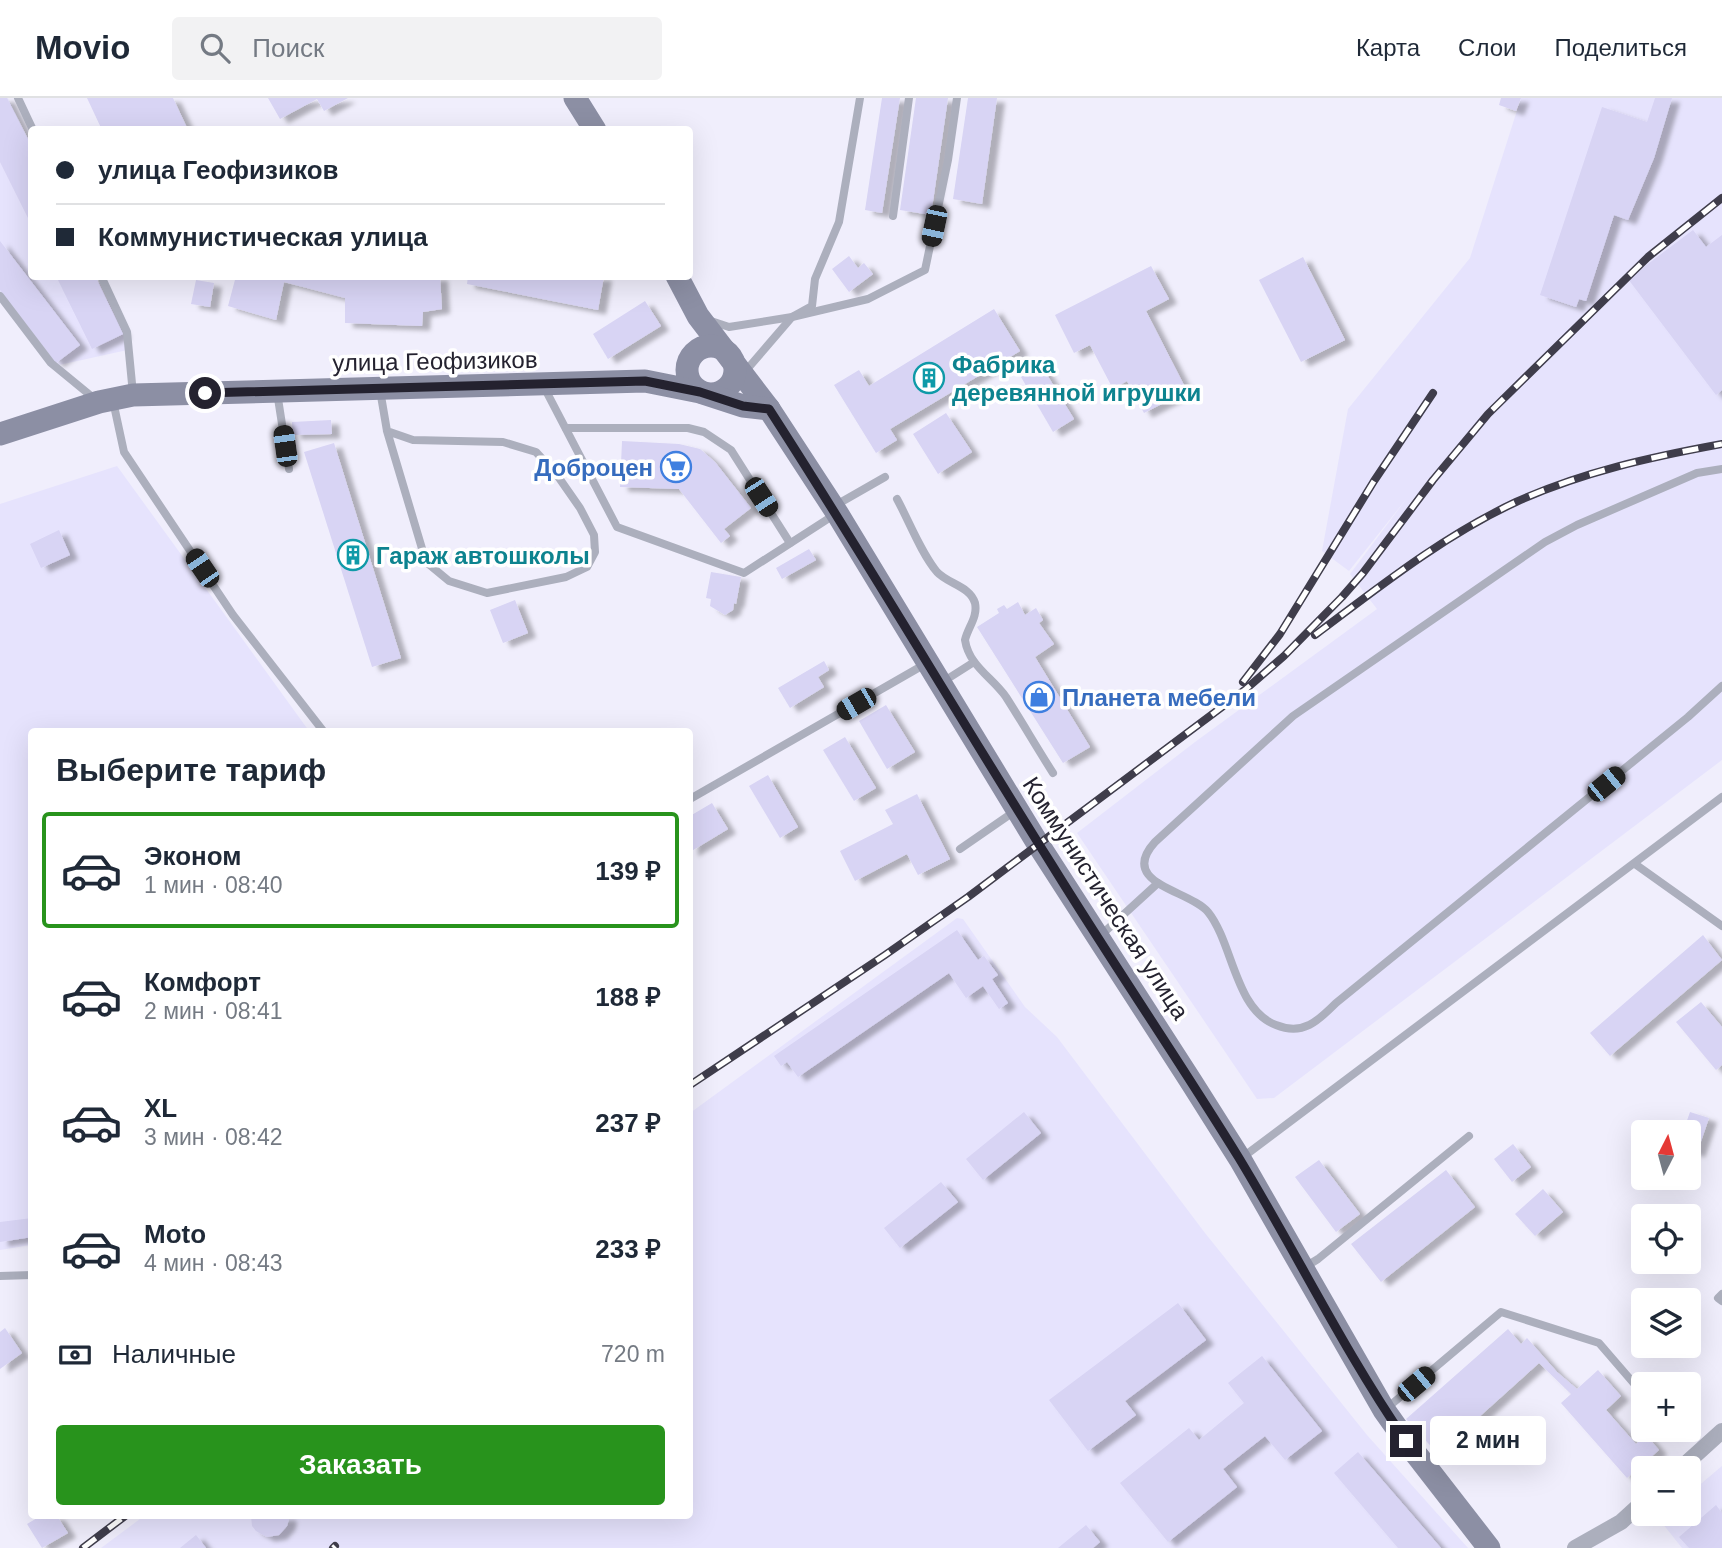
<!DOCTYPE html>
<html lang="ru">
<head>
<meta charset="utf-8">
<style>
  :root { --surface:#fff; --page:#f2f2f3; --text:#1f2937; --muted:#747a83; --line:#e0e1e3; --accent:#28931c }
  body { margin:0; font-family:Arial,sans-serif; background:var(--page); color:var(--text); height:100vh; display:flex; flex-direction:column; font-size:26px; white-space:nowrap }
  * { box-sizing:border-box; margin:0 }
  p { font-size:23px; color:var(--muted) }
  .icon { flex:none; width:38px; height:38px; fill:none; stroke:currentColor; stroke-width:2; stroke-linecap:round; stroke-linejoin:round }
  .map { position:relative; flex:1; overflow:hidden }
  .drawer { position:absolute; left:28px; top:630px; width:665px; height:791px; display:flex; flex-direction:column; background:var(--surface); border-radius:7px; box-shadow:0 7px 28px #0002 }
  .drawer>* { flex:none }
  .top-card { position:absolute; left:28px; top:28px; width:665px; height:154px; border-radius:7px; box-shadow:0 7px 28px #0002; display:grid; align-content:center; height:154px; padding:0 28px; background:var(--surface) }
  .needle { width:46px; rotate:6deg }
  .fabs { position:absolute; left:1631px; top:1022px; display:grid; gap:14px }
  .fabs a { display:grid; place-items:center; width:70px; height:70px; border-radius:7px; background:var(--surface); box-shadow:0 7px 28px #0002; font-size:35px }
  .end { position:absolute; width:32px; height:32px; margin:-16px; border:9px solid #24222f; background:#fff; box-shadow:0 0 0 4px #fff }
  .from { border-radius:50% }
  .bubble { position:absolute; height:49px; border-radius:7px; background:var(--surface); box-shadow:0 7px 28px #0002; font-size:23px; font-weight:600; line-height:49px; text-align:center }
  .car { position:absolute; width:21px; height:42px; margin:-21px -10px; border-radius:9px; box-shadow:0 0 5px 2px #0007; background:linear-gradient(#222 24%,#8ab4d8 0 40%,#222 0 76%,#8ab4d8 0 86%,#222 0) }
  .top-card b { display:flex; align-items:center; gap:24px; height:66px; font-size:26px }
  .top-card b+b { border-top:2px solid var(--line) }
  .top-card i { width:18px; height:18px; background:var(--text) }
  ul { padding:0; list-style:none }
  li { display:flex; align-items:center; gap:21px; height:116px; margin:0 14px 10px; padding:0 14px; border:4px solid transparent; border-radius:7px }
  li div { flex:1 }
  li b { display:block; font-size:26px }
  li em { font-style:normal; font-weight:600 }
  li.active { border-color:var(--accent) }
  li>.icon { width:63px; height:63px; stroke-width:1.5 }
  h2 { padding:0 28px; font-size:32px; line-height:84px }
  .pay { display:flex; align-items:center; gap:18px; height:77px; padding:0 28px; font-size:26px }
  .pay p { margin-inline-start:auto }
  .action { display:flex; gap:14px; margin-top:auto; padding:14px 28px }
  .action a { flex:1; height:80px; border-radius:7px; background:var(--accent); color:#fff; font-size:28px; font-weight:600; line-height:80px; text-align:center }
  header { display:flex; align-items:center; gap:42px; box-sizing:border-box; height:98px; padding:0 35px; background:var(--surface); border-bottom:2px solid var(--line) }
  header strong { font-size:33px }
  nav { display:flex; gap:38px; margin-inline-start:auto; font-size:24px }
  .search { width:490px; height:63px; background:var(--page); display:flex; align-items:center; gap:18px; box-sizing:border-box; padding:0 24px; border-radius:7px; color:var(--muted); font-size:26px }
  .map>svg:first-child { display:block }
  .built { fill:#e6e3fd }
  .building { fill:#d8d4f4; filter:url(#shadow) }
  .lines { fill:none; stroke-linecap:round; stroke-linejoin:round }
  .lane { stroke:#acafbd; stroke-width:8 }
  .street { stroke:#acafbd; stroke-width:16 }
  .secondary { stroke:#8c8fa4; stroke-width:23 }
  .rail-casing { stroke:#3f3d4b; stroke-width:8 }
  .rail { stroke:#fff; stroke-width:5; stroke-dasharray:16; stroke-linecap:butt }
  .route { stroke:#24222f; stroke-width:9 }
  .labels { text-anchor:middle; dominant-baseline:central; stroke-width:7; stroke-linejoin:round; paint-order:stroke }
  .street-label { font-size:24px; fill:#24222f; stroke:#fff }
  .culture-label { font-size:24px; font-weight:bold; fill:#0d838f; stroke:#fff; text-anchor:start }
  .shop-label { font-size:24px; font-weight:bold; fill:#366cbe; stroke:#fff; text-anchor:end }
</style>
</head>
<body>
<header>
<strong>Movio</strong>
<div class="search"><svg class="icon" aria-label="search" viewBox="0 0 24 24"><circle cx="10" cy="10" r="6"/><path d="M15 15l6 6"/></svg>Поиск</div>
<nav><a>Карта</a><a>Слои</a><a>Поделиться</a></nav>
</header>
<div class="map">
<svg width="1722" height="1450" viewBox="0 0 1722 1450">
  <defs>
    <filter id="shadow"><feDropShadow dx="8" dy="4.5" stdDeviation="2" flood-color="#0004"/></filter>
  </defs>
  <rect width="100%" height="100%" fill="#f0eefc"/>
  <g class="built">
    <path d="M 0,0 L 8,0 L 31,48 L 32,178 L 96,179 L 132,251 L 50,269 L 0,203 Z"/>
    <path d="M 1521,0 L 1722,0 L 1722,662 L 1274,1000 L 1257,1001 L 1077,735 L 1195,644 L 1377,511 L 1350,476 L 1407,400 L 1349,473 L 1322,453 L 1348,311 L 1470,160 Z"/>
    <path d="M 117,368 L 309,633 L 32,634 L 31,1147 L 0,1152 L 0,406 Z"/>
    <path d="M 957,820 L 963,821 L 1025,909 L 1057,939 L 1205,1135 L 1367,1337 L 1468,1450 L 101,1450 L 144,1418 L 690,1418 L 690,1015 Z"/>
    <path d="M 1722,1368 L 1722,1450 L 1682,1450 L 1659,1421 L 1666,1416 L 1689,1416 L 1689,1396 Z"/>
  </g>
  <g class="building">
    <path d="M 0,0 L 7,0 L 32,49 L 32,128 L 0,64 Z"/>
    <path d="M 87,0 L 173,0 L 188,32 L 102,32 Z"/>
    <path d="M 268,0 L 348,0 L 324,13 L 317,1 L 280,21 Z"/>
    <path d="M 882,0 L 900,0 L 882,115 L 865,112 Z"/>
    <path d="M 916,0 L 948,0 L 931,117 L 900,112 Z"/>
    <path d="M 968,0 L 997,0 L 982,106 L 953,101 Z"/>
    <path d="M 1501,0 L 1521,0 L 1516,13 L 1499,7 Z"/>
    <path d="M 1655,0 L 1672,0 L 1654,60 L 1628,122 L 1614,117 L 1586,203 L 1579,201 L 1576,209 L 1540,197 L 1602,9 L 1647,24 Z"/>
    <path d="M 1693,132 L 1706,149 L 1722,137 L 1722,292 L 1716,297 L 1628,181 Z"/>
    <path d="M 0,143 L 80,247 L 56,265 L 0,192 Z"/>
    <path d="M 849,158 L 858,170 L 864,165 L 873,176 L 849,194 L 832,171 Z"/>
    <path d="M 1303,159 L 1345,242 L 1301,264 L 1259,182 Z"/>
    <path d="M 1151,168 L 1169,201 L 1146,213 L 1187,293 L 1144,315 L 1127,283 L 1113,291 L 1090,247 L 1074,255 L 1055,217 Z"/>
    <path d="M 56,178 L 95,178 L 123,236 L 92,251 Z"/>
    <path d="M 236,178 L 365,178 L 365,180 L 440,178 L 442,211 L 423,214 L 422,228 L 345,225 L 345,200 L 284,184 L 276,222 L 228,208 Z"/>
    <path d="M 468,178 L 604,178 L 598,212 L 467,186 Z"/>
    <path d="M 196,182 L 214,185 L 210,209 L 191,206 Z"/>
    <path d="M 645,203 L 661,228 L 608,261 L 593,236 Z"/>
    <path d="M 994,211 L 1020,253 L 890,331 L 897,342 L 876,355 L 834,287 L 859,272 L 869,288 Z"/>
    <path d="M 1041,267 L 1074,321 L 1053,334 L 1021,279 Z"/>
    <path d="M 946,315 L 972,354 L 938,376 L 913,336 Z"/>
    <path d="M 331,322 L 332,336 L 293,337 L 292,324 Z"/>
    <path d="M 622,343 L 679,346 L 700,351 L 715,364 L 751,410 L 724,431 L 730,438 L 721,445 L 679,391 L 620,389 Z"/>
    <path d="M 334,345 L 401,560 L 372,569 L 304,354 Z"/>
    <path d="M 59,432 L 70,457 L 41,470 L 30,446 Z"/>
    <path d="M 809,451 L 816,462 L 782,481 L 776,470 Z"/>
    <path d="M 711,474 L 741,479 L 736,506 L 734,505 L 733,512 L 725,517 L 710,508 L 711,501 L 706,500 Z"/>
    <path d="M 515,502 L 528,535 L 503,545 L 490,512 Z"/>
    <path d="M 1018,504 L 1025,517 L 1036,510 L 1043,522 L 1039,525 L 1054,546 L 1035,559 L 1090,649 L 1063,665 L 977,529 L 999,515 L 997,511 L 1004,507 L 1007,511 Z"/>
    <path d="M 824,563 L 829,572 L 818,579 L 824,589 L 790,610 L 778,590 Z"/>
    <path d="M 886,607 L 915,654 L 887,671 L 859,623 Z"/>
    <path d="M 845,639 L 876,690 L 854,703 L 823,652 Z"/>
    <path d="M 768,677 L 798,729 L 780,740 L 749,688 Z"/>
    <path d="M 917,696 L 950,761 L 918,777 L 907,756 L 855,783 L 840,753 L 893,726 L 885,712 Z"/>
    <path d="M 712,705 L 728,731 L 690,754 L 690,718 Z"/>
    <path d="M 957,832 L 978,862 L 984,858 L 998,877 L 992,881 L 1008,905 L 999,911 L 983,888 L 966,900 L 949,875 L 798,979 L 787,964 L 781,968 L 774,958 Z"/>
    <path d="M 1703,837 L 1722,862 L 1610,958 L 1590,935 Z"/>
    <path d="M 1701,904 L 1722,929 L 1722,967 L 1716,972 L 1676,924 Z"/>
    <path d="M 1024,1014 L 1041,1035 L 983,1082 L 966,1061 Z"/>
    <path d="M 1690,1014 L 1709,1020 L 1697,1055 L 1689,1052 L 1689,1034 L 1683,1034 Z"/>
    <path d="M 1513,1046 L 1531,1069 L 1512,1084 L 1494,1061 Z"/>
    <path d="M 1319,1062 L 1360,1116 L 1336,1134 L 1295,1079 Z"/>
    <path d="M 1446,1072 L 1475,1109 L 1381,1184 L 1351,1146 Z"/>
    <path d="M 941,1084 L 958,1104 L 900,1150 L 884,1130 Z"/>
    <path d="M 1543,1091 L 1563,1114 L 1535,1138 L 1515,1116 Z"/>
    <path d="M 32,1120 L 32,1139 L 0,1144 L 0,1124 Z"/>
    <path d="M 1178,1205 L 1206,1242 L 1125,1303 L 1136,1317 L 1088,1353 L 1049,1302 Z"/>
    <path d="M 5,1230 L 22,1255 L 0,1271 L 0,1234 Z"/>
    <path d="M 1508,1231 L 1521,1246 L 1527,1240 L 1557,1274 L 1577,1291 L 1598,1272 L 1621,1298 L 1606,1312 L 1636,1346 L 1646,1337 L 1659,1352 L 1627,1380 L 1561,1305 L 1571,1296 L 1539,1265 L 1438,1356 L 1406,1321 Z"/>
    <path d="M 1262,1258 L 1322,1333 L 1285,1362 L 1265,1338 L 1223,1371 L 1237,1389 L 1168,1444 L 1120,1385 L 1189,1330 L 1199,1342 L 1244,1305 L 1228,1285 Z"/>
    <path d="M 1358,1354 L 1441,1450 L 1398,1450 L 1334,1375 Z"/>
    <path d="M 1716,1407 L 1722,1415 L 1722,1450 L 1689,1450 L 1679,1439 Z"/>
    <path d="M 35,1418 L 57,1418 L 68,1435 L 42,1450 L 27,1426 L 37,1420 Z"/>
    <path d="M 251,1418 L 288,1418 L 289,1421 L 287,1428 L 279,1437 L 267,1439 L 256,1433 L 252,1428 Z"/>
    <path d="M 1086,1427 L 1100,1444 L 1093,1450 L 1058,1450 Z"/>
    <path d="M 196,1437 L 206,1450 L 180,1450 Z"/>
  </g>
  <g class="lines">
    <g class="lane">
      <path d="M 18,0 L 33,32"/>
      <path d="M 893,118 L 909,0"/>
      <path d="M 101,178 L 127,234 L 133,296"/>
      <path d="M 0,198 L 51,265 L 96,302"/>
      <path d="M 708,222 L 729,229 L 792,219 L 868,201 L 925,172 L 948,62 L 957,0"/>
      <path d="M 743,276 L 792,219 L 812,208 L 815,181 L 839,124 L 860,0"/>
      <path d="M 544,289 L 617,429 L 744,475 L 834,417"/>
      <path d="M 380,292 L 387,333 L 426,464 L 449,483 L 487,495 L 566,479 L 587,469 L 595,454 L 594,437 L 580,410 L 557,377 L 536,354 L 503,344 L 413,342 L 387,333"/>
      <path d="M 277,294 L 289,371"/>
      <path d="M 113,303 L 124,354 L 233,517 L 324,634"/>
      <path d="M 566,330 L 688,330 L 704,334 L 731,352 L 790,445"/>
      <path d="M 1722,371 L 1697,375 L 1577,427 L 1545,444 L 1293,618 L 1155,744 C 1117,786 1190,792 1208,814 C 1233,845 1235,912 1276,927 C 1303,938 1318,923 1336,905 L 1688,619 L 1722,588"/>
      <path d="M 897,401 C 909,423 921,455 937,474 C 948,486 970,488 975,505 C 978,519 968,529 965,542 C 969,568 992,579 1006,599 C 1022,624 1037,650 1053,675"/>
      <path d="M 836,407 L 885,379"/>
      <path d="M 941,585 L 974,564"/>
      <path d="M 690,701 L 927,565"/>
      <path d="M 960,751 L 1015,713"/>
      <path d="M 1635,766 L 1722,828"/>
      <path d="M 1100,838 L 1158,785"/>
      <path d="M 1243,1059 L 1722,699"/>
      <path d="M 1305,1169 L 1318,1161 L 1469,1038"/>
      <path d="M 0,1178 L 32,1177"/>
      <path d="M 1722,1196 L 1718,1200 L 1722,1203"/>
      <path d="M 1387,1310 L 1501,1214 L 1599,1245 L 1643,1296"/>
    </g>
    <g class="street">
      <path d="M 1681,1370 L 1722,1333"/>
      <path d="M 1575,1450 L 1621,1424 L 1643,1404"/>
    </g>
    <g class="secondary">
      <path d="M 575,0 L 595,32"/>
      <path d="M 677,178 L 698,218 L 769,311 L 837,415 L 1038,746 L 1192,985 L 1240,1061 L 1384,1312 L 1406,1343 L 1489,1450"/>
      <circle cx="711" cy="272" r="24"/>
      <path d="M 0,336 L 99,304 L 133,297 L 645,283 L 700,294 L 743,308 L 769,311"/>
    </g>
    <g class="rail-casing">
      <g id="rail">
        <path d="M 1315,537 C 1379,489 1443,438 1516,404 C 1582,374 1651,359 1722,346"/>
        <path d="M 1243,584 L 1280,536 L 1374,383 L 1433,295"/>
        <path d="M 690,987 L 885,857 L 968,799 L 1246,591 L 1284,558 L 1342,499 L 1363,475 L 1433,382 L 1488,316 L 1648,159 L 1722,100"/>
        <path d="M 83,1450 L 125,1418"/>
        <path d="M 333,1450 L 335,1448"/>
      </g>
    </g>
    <use href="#rail" class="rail"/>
  </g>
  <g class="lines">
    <path class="route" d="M 205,295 L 645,283 L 700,294 L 743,308 L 769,311 C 866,461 957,616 1052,767 C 1113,866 1178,961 1239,1060 C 1296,1154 1344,1253 1406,1343"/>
  </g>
  <defs>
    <g id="building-ring" transform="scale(1.575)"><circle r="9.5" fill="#fff" stroke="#0f9aa8" stroke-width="1.5"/><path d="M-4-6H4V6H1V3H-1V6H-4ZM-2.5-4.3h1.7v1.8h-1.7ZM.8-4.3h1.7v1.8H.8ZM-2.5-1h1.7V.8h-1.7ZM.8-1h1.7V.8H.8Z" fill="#0f9aa8"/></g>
    <g id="supermarket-ring" transform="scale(1.575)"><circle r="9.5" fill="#fff" stroke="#3f7fe0" stroke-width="1.5"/><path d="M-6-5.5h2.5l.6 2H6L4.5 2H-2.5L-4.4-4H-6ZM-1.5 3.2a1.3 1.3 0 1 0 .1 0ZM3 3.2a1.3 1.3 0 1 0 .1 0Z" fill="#3f7fe0"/></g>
    <g id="shop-ring" transform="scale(1.575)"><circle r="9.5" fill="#fff" stroke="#3f7fe0" stroke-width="1.5"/><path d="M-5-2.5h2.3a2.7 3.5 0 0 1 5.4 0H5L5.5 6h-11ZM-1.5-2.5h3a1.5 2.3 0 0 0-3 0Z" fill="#3f7fe0"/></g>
  </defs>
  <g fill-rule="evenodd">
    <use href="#building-ring" x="929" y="280"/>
    <use href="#supermarket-ring" x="676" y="369"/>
    <use href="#building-ring" x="353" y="457"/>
    <use href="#shop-ring" x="1039" y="599"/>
  </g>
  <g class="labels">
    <g class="street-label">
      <text transform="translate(435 263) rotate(-1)">улица Геофизиков</text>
      <text transform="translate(1106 800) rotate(57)">Коммунистическая улица</text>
    </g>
    <g class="culture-label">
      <text x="952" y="266">Фабрика<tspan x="952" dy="28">деревянной игрушки</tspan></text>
      <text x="376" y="457">Гараж автошколы</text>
    </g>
    <g class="shop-label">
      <text x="653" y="369">Доброцен</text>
      <text x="1062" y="599" text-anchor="start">Планета мебели</text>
    </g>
  </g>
</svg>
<div class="fabs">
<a><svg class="needle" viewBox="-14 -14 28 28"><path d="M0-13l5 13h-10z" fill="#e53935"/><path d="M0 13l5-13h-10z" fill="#747a83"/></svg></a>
<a><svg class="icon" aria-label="locate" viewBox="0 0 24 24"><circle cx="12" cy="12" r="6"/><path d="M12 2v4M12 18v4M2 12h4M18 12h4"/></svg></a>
<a><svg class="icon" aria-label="layers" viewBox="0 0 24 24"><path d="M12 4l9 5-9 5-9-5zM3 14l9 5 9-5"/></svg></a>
<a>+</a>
<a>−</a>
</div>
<i class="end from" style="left:205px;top:295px"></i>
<i class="end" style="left:1406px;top:1343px"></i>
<div class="bubble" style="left:1430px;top:1318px;width:116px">2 мин</div>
<i class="car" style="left:934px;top:128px;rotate:192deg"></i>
<i class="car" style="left:285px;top:348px;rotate:352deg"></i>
<i class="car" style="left:761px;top:399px;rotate:147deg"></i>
<i class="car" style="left:202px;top:470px;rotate:326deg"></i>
<i class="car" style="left:856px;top:606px;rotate:240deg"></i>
<i class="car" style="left:1606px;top:686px;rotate:51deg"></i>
<i class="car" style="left:1416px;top:1286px;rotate:50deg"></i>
<div class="top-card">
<b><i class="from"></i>улица Геофизиков</b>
<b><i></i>Коммунистическая улица</b>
</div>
<section class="drawer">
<h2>Выберите тариф</h2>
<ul>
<li class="active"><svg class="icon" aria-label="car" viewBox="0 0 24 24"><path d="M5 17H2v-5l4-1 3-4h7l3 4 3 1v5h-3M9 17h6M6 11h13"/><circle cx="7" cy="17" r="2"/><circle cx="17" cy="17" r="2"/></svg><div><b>Эконом</b><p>1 мин · 08:40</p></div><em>139 ₽</em></li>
<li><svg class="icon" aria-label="car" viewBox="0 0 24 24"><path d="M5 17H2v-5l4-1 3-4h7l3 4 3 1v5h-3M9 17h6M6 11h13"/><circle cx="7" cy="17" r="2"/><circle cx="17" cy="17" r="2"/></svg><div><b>Комфорт</b><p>2 мин · 08:41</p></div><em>188 ₽</em></li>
<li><svg class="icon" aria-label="car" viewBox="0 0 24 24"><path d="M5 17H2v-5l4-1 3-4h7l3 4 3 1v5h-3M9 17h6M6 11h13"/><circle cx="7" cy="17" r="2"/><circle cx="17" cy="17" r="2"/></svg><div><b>XL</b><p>3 мин · 08:42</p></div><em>237 ₽</em></li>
<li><svg class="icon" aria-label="car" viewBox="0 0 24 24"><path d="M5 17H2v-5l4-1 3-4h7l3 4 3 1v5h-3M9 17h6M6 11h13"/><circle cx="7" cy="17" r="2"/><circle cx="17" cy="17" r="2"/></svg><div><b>Moto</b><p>4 мин · 08:43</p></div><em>233 ₽</em></li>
</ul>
<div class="pay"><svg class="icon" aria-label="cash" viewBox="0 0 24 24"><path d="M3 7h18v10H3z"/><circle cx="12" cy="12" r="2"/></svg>Наличные<p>720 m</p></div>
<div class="action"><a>Заказать</a></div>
</section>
</div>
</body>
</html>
